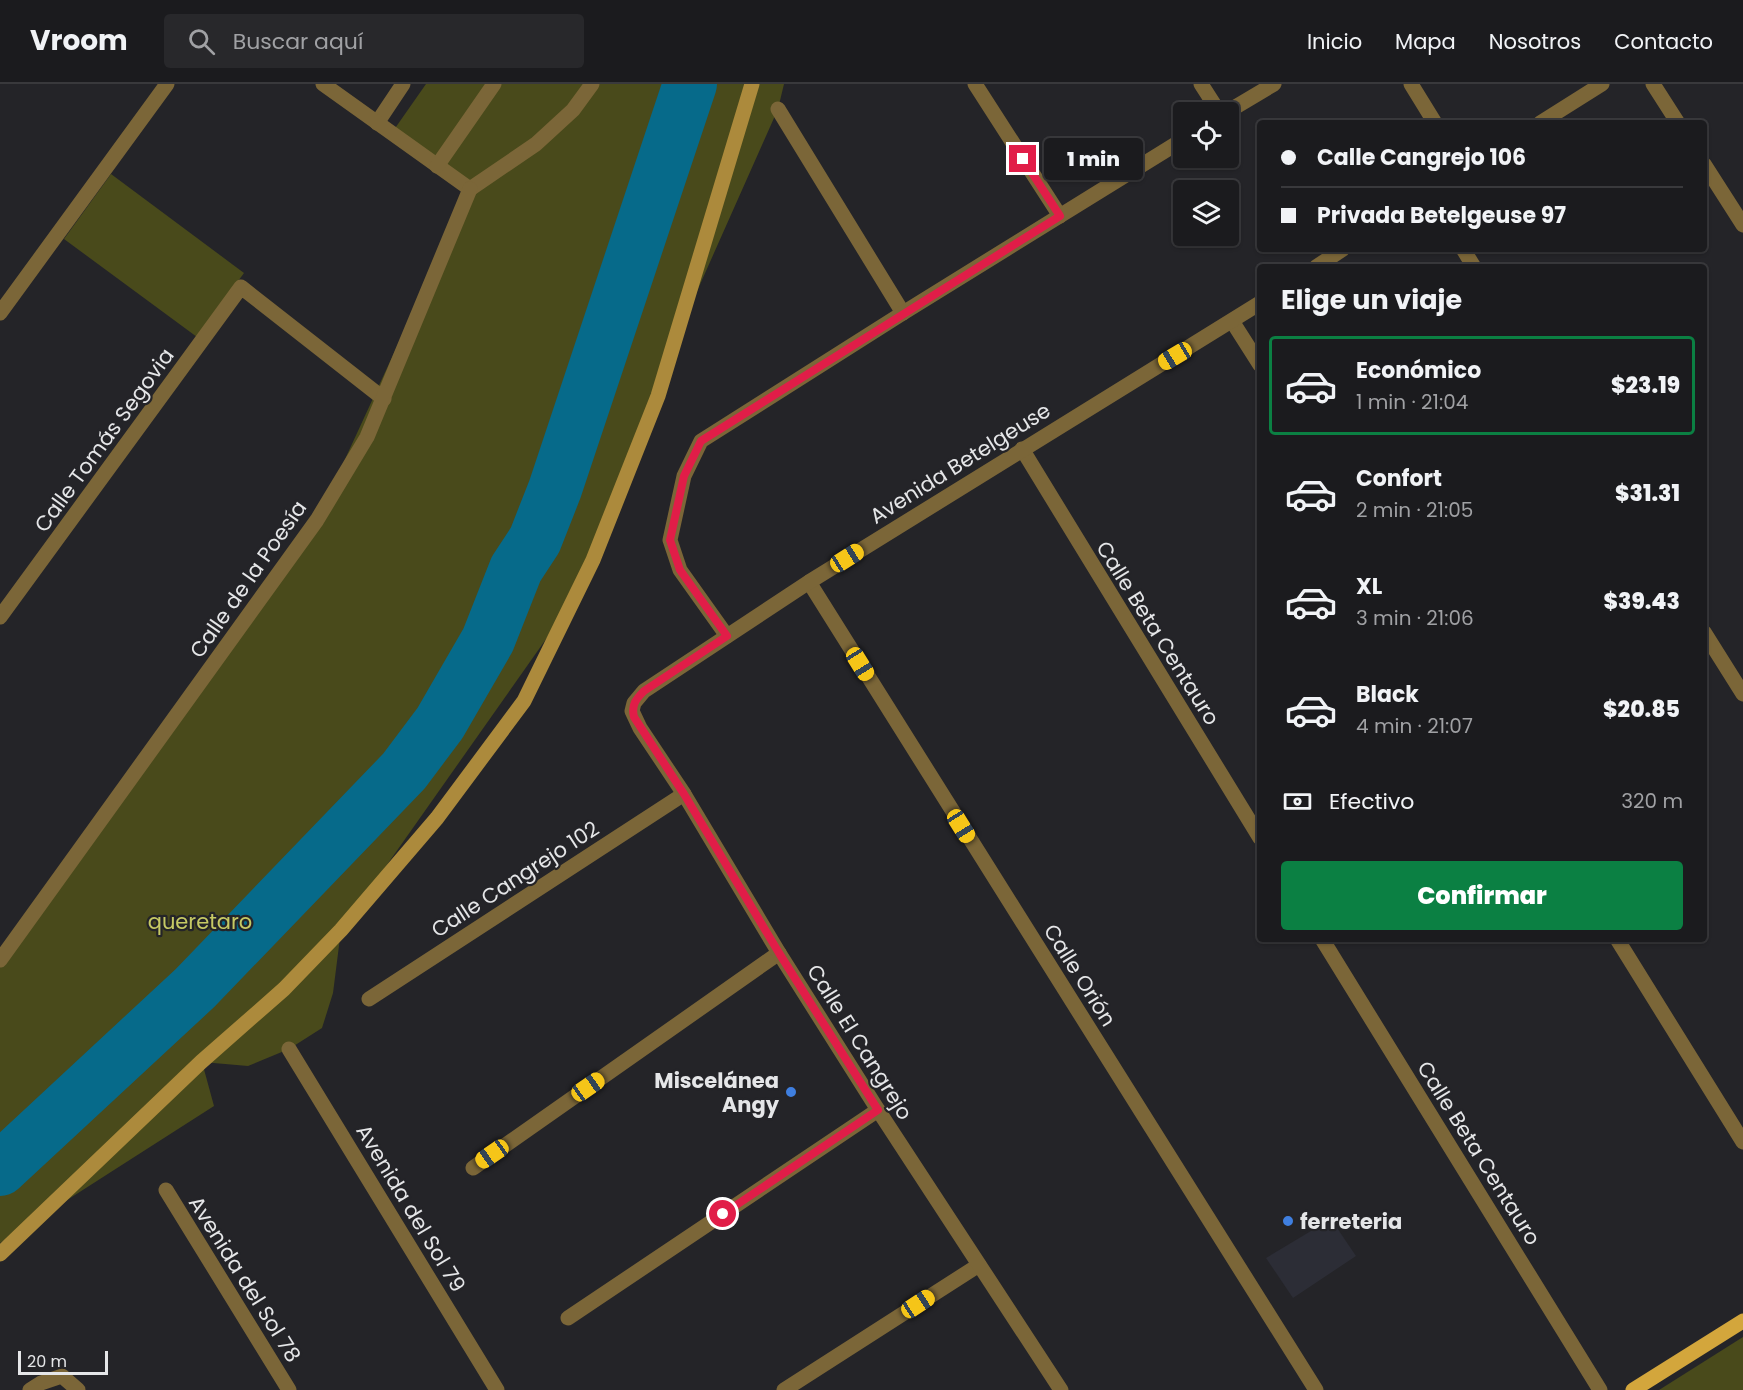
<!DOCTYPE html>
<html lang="es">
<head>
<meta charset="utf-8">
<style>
  :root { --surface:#1b1b1e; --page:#28282b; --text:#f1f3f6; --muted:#a0a1a4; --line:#39393c; --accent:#0b8043 }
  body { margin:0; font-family:Poppins,sans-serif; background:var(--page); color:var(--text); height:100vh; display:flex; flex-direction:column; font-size:22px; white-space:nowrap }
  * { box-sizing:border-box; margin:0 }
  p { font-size:20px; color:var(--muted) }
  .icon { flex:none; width:33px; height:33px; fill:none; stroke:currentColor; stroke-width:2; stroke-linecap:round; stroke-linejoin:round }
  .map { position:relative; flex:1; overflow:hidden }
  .panel { position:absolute; left:1257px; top:180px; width:450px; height:678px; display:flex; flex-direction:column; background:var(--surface); border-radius:6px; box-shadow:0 2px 4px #0004,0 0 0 2px var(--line) }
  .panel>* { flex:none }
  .top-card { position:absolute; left:1257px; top:36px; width:450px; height:132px; border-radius:6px; box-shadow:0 2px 4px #0004,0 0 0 2px var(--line); display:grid; align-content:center; height:132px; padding:0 24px; background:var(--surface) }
  .fabs { position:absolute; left:1173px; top:18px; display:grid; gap:12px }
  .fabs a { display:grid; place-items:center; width:66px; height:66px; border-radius:6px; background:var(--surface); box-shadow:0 2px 4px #0004,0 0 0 2px var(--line); font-size:30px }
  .scale { position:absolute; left:18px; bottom:15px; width:90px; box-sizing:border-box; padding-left:6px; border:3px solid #e5e6e8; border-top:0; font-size:16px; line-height:21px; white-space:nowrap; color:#e5e6e8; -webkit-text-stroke:4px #242428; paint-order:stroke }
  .end { position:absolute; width:27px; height:27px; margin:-14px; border:8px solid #e11d48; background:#fff; box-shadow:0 0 0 3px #fff }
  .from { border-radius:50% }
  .bubble { position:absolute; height:42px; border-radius:6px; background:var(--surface); box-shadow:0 2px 4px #0004,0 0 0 2px var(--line); font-size:20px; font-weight:800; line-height:42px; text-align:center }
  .car { position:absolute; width:18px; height:36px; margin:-18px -9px; border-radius:8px; box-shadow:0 0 4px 2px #0007; background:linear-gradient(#f5c518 24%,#345 0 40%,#f5c518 0 76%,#345 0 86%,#f5c518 0) }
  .top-card b { display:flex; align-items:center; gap:21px; height:57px; font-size:22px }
  .top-card b+b { border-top:2px solid var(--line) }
  .top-card i { width:15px; height:15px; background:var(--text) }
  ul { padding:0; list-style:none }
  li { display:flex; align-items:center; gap:18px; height:99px; margin:0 12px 9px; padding:0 12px; border:3px solid transparent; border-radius:6px }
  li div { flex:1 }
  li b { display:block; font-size:22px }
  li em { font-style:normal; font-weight:800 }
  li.on { border-color:var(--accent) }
  li>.icon { width:54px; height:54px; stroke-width:1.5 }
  h2 { padding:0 24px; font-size:27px; line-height:72px }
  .pay { display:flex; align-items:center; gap:15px; height:66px; padding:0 24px; font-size:22px }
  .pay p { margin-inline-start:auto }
  .primary-button { display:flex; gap:12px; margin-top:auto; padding:12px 24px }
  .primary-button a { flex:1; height:69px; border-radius:6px; background:var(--accent); color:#fff; font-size:24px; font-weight:800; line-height:69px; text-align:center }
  header { display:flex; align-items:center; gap:36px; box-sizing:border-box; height:84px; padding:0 30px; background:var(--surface); border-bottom:2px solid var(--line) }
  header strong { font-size:28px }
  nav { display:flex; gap:33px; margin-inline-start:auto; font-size:21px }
  .search { width:420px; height:54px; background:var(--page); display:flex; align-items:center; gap:15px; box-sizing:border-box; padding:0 21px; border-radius:6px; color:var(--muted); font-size:22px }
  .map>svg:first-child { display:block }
  .built { fill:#2c2d36 }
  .green { fill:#494a1b }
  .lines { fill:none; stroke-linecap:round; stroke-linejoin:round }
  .river { stroke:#066a8a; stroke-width:54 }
  .lane { stroke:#7b6638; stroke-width:15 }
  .street { stroke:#7b6638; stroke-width:15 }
  .secondary { stroke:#ac8a3c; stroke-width:15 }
  .primary { stroke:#d3a63c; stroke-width:15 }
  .route { stroke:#e11d48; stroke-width:8 }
  .shop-dot { fill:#3f7fe0; stroke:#242428; stroke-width:2 }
  .labels { text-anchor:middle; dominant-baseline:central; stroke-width:4.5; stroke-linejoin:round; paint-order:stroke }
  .street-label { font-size:21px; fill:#e5e6e8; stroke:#242428 }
  .park-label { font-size:21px; fill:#c6c964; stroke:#242428 }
  .poi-label { font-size:21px; font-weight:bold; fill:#e5e6e8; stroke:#242428; text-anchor:end }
</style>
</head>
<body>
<header>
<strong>Vroom</strong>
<div class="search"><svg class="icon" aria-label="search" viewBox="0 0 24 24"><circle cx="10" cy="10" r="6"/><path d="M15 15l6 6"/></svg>Buscar aquí</div>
<nav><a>Inicio</a><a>Mapa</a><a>Nosotros</a><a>Contacto</a></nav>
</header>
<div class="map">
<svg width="1743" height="1306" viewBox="0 0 1743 1306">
  <rect width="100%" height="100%" fill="#242428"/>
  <path class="built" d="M 1331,1135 L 1356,1172 L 1293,1214 L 1266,1174 Z"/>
  <g class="green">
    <path d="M 426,0 L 784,0 L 778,25 L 670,268 L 570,521 L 341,846 L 333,909 L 322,944 L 289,965 L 248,982 L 202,978 L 214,1022 L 0,1159 L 0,876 L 317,436 L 469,106 L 391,50 Z"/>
    <path d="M 111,90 L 244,189 L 197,253 L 64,155 Z"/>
    <path d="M 1743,1253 L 1743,1306 L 1659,1306 Z"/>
  </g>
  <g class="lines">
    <path class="river" d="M 0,1085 L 195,904 L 404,687 L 440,639 L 488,556 L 516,485 L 535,456 L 555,405 L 690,0"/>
    <path class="lane" d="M 377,39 L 403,0"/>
    <g class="street">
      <path d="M 323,0 L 470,105"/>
      <path d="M 975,0 L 1060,132"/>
      <path d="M 1201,0 L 1219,28"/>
      <path d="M 1411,0 L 1435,39"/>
      <path d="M 1653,0 L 1678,39"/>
      <path d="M 778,25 L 903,229"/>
      <path d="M 1227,28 L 1274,0"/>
      <path d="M 1540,39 L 1602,0"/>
      <path d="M 1704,80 L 1743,141"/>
      <path d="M 437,82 L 494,0"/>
      <path d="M 470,105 L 536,60 L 573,26 L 592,0"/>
      <path d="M 1463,165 L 1474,183"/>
      <path d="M 1316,183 L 1343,165"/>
      <path d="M 0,229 L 167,0"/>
      <path d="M 1232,237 L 1260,281"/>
      <path d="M 1022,365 L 1260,754"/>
      <path d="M 809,498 L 1316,1306"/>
      <path d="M 0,533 L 241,203 L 384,315"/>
      <path d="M 1704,548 L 1743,610"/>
      <path d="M 727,552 L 680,486 L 670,456 L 684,392 L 701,357 L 903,229 L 1184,55"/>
      <path d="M 1322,855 L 1600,1306"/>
      <path d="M 1617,855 L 1743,1058"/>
      <path d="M 0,876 L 317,436 L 367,353 L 470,105"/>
      <path d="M 369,915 L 684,710"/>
      <path d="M 289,965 L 497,1306"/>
      <path d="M 473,1084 L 779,869"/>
      <path d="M 166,1106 L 289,1306"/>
      <path d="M 568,1234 L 878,1026"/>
      <path d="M 30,1306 L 41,1299 L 62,1292 L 78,1306"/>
      <path d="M 784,1306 L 979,1181"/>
      <path d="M 1061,1306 L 878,1026 L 779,869 L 684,710 L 640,644 L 632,627 L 634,619 L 644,607 L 809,498 L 1260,219"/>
    </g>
    <path class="secondary" d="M 0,1170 L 201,978 L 284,905 L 341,846 L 437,734 L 524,617 L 593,476 L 658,312 L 752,0"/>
    <path class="primary" d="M 1633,1306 L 1743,1237"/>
  </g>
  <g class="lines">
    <path class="route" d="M 723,1130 L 878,1026 L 779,869 L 684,710 L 634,633 C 631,621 636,615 644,607 L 727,552 L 680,486 L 670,456 L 684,392 L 701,357 L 1060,132 L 1023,75"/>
  </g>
  <g class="shop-dot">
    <circle cx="791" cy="1008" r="6"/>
    <circle cx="1288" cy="1137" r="6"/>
  </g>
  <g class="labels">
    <g class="street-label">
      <text transform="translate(104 356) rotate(-54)">Calle Tomás Segovia</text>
      <text transform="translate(960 379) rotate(-32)">Avenida Betelgeuse</text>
      <text transform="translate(248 495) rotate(-55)">Calle de la Poesía</text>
      <text transform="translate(1158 549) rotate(58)">Calle Beta Centauro</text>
      <text transform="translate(515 795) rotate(-33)">Calle Cangrejo 102</text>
      <text transform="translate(1080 891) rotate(58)">Calle Orión</text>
      <text transform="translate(860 958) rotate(58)">Calle El Cangrejo</text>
      <text transform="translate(1479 1069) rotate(58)">Calle Beta Centauro</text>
      <text transform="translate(411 1124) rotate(59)">Avenida del Sol 79</text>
      <text transform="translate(245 1195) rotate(58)">Avenida del Sol 78</text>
    </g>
    <g class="park-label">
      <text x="200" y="837">queretaro</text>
    </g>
    <g class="poi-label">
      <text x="779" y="996">Miscelánea<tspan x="779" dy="24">Angy</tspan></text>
      <text x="1300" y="1137" text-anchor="start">ferreteria</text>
    </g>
  </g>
</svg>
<div class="fabs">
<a><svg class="icon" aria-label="locate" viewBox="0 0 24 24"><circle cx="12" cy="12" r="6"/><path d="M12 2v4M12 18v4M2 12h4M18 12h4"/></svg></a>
<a><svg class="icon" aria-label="layers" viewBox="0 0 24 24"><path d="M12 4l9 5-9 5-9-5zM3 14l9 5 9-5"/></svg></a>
</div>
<div class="scale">20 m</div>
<i class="end from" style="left:723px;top:1130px"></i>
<i class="end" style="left:1023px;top:75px"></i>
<div class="bubble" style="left:1044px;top:54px;width:99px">1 min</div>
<i class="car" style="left:1175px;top:272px;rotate:239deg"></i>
<i class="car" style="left:847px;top:474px;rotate:58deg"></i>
<i class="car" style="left:860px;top:580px;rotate:148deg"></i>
<i class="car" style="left:961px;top:742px;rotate:148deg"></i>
<i class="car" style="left:588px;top:1003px;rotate:55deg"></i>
<i class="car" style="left:492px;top:1070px;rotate:235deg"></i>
<i class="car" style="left:918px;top:1220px;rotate:57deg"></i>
<div class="top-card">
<b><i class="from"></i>Calle Cangrejo 106</b>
<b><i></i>Privada Betelgeuse 97</b>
</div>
<section class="panel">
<h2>Elige un viaje</h2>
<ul>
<li class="on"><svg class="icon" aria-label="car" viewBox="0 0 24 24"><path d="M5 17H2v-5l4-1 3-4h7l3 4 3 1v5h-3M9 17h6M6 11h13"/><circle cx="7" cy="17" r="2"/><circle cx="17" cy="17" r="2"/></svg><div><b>Económico</b><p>1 min · 21:04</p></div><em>$23.19</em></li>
<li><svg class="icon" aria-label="car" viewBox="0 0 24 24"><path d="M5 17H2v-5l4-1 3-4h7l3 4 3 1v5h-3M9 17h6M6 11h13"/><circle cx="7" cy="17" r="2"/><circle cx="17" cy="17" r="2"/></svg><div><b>Confort</b><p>2 min · 21:05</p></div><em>$31.31</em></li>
<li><svg class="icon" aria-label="car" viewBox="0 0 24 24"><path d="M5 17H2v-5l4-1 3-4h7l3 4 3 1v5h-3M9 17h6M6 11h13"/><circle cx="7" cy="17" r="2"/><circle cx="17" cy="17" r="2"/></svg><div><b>XL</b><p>3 min · 21:06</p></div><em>$39.43</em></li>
<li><svg class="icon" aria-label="car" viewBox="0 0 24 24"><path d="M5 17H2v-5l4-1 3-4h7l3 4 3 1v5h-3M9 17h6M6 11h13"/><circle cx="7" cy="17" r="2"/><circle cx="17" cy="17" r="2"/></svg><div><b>Black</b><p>4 min · 21:07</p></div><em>$20.85</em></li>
</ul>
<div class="pay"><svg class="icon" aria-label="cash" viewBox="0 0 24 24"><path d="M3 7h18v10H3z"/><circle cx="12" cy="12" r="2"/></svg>Efectivo<p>320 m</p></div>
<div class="primary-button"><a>Confirmar</a></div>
</section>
</div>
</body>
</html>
